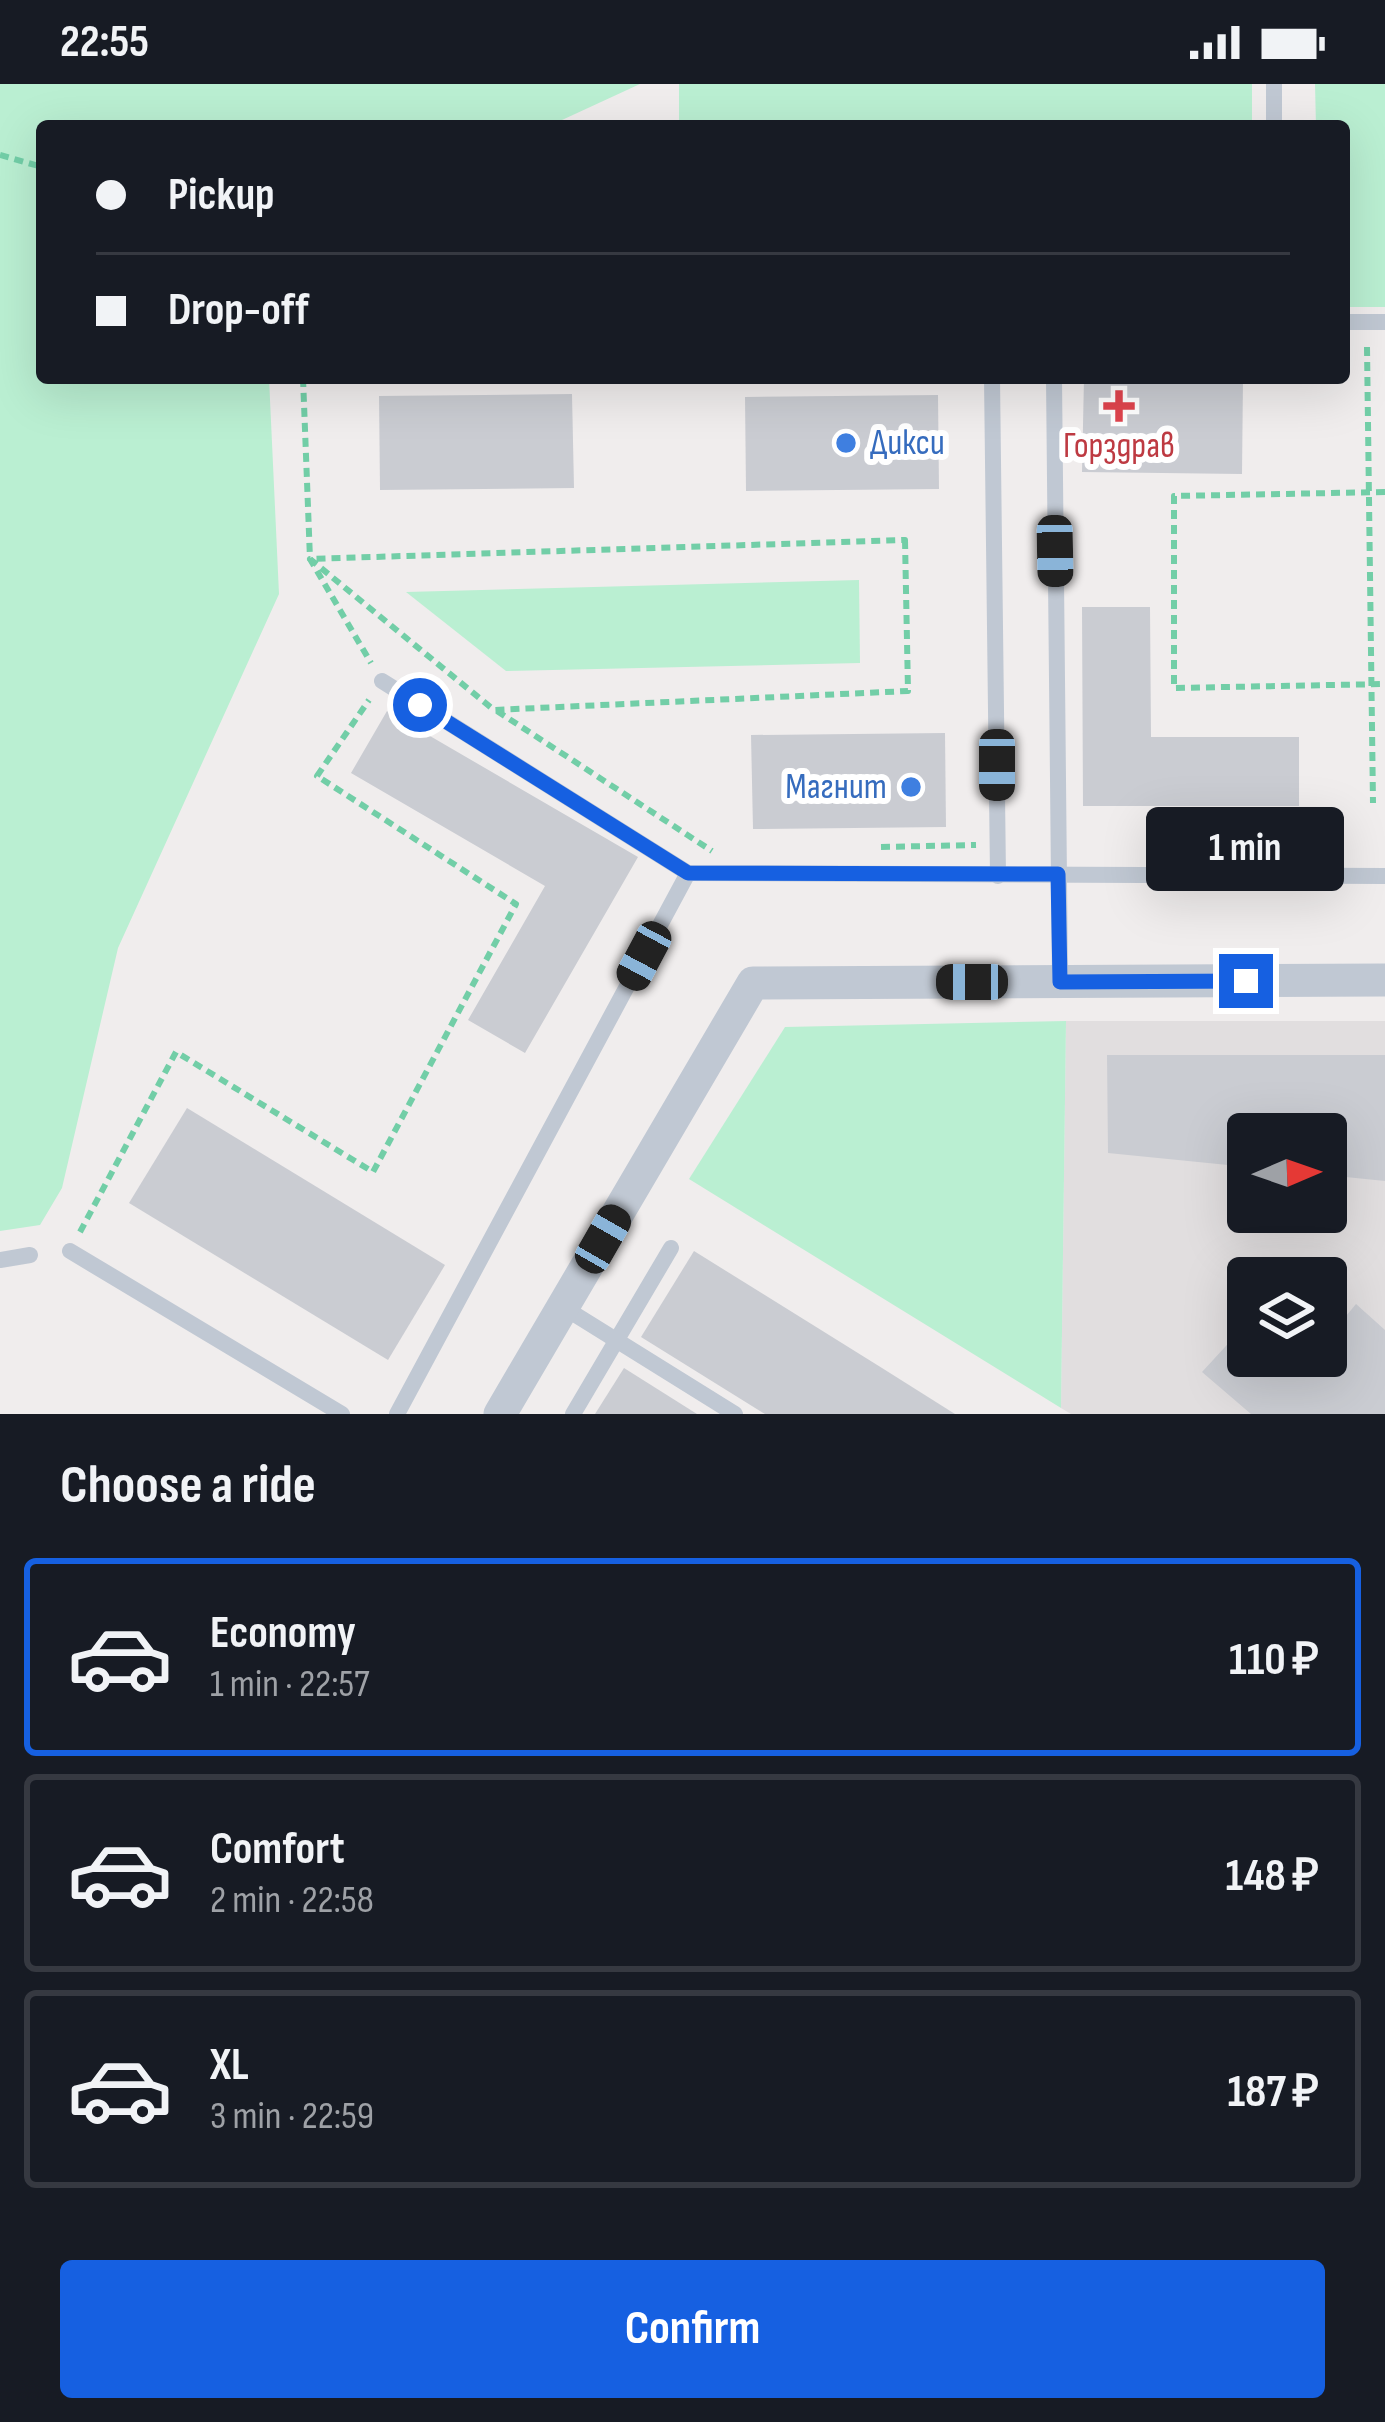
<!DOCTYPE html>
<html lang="en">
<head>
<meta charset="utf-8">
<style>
  :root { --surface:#171b24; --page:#20242c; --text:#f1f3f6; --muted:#9ea1a6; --line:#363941; --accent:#1660e1 }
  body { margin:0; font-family:"Sofia Sans Condensed",sans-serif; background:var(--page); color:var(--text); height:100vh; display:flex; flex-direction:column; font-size:45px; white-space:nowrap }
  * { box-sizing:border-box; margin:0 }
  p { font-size:39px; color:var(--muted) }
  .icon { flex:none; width:66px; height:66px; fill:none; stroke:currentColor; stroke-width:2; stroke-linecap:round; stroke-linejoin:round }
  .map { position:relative; height:1330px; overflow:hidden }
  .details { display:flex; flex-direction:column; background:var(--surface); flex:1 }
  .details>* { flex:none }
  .hud { position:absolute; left:36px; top:36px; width:1314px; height:264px; border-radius:12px; box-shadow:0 12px 48px #0002; display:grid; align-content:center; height:264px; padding:0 60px; background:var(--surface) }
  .needle { width:78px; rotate:88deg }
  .tools { position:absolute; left:1227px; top:1029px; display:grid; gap:24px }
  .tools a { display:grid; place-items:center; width:120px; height:120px; border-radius:12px; background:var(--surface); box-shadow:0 12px 48px #0002; font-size:60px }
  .end { position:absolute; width:54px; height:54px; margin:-27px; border:15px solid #1660e1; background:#fff; box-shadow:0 0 0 6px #fff }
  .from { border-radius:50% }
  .bubble { position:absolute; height:84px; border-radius:12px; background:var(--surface); box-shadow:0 12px 48px #0002; font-size:39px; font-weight:700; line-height:84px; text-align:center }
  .car { position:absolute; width:36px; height:72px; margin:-36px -18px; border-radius:15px; box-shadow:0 0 9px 3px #0007; background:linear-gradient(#222 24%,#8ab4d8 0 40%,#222 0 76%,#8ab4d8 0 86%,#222 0) }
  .hud b { display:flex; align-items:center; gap:42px; height:114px; font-size:45px }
  .hud b+b { border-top:3px solid var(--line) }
  .hud i { width:30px; height:30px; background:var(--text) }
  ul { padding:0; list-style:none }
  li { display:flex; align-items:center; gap:36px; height:198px; margin:0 24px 18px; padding:0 36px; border:6px solid var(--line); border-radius:12px }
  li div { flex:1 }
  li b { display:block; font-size:45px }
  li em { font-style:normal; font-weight:700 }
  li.active { border-color:var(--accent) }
  li>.icon { width:108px; height:108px; stroke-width:1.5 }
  h2 { padding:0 60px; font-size:54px; line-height:144px }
  .action { display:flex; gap:24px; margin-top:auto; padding:24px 60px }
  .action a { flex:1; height:138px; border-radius:12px; background:var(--accent); color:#fff; font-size:48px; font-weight:700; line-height:138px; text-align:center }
  .status { display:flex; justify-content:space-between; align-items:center; height:84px; padding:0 60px; background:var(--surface); direction:ltr }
  .status svg { height:33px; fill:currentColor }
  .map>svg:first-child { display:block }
  .education { fill:#e1dedf; fill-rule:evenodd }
  .green { fill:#baefd2 }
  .building { fill:#caccd2 }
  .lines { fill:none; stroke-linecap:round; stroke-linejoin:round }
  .path { stroke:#72cea7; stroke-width:6; stroke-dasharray:9 6; stroke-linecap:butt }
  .service { stroke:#c0c8d3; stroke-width:16 }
  .minor { stroke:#c0c8d3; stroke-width:33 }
  .route { stroke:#1660e1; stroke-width:15 }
  .health-dot { fill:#e0444e; stroke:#fff; stroke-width:4.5 }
  .shop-dot { fill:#3f7fe0; stroke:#fff; stroke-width:4.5 }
  .labels { text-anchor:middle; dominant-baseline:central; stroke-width:12; stroke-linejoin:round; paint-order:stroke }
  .shop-label { font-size:36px; fill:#366cbe; stroke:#fff; text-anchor:start }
  .health-label { font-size:36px; fill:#be3a42; stroke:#fff }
</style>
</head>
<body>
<div class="status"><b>22:55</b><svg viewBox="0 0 49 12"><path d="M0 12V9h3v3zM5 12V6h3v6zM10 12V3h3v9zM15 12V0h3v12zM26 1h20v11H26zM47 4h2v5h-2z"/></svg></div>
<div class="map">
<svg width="1385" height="1330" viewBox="0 0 1385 1330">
  <rect width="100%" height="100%" fill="#f0eded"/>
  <path class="education" d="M 1066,937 L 1385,937 L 1385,1330 L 1071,1330 L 1061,1324 ZM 1248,1050 L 1326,1050 L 1326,1128 L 1248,1128 ZM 1248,1194 L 1326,1194 L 1326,1272 L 1248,1272 Z"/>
  <g class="green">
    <path d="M 0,0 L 640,0 L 549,42 L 42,42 L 42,294 L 269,294 L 279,510 L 118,864 L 62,1104 L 40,1141 L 0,1147 Z"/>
    <rect x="679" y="0" width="573" height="42"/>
    <path d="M 1315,0 L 1385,0 L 1385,223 L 1344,223 L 1344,42 L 1316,42 Z"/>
    <path d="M 859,496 L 860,579 L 506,587 L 406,508 Z"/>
    <path d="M 1066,937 L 1061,1324 L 689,1095 L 785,943 Z"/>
  </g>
  <g class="building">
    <path d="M 1084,294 L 1243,294 L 1242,390 L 1082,388 Z"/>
    <path d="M 572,310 L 574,404 L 380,406 L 379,312 Z"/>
    <path d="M 938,311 L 939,405 L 746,407 L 745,313 Z"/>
    <path d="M 1082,523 L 1150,523 L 1151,653 L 1299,653 L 1299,722 L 1083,722 Z"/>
    <path d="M 387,627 L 638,773 L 525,969 L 468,936 L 545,802 L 351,689 Z"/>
    <path d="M 945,649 L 946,743 L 753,745 L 751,651 Z"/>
    <path d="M 1107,971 L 1385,971 L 1385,1097 L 1326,1091 L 1326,1050 L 1248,1050 L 1248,1083 L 1108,1069 Z"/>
    <path d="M 187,1024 L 445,1181 L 388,1276 L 129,1119 Z"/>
    <path d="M 694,1167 L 882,1284 L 955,1330 L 765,1330 L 641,1253 Z"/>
    <path d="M 1356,1220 L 1385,1246 L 1385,1330 L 1251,1330 L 1202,1288 L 1248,1238 L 1248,1272 L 1326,1272 L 1326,1245 L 1331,1250 Z"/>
    <path d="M 624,1284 L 697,1330 L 595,1330 Z"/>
  </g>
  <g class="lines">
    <g class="path">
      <path d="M 0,71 L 42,83"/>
      <path d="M 1367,263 L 1373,719"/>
      <path d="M 303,294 L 310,475 L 371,579"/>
      <path d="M 1385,408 L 1174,412 L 1174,604 L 1385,600"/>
      <path d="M 905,456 L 908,607 L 494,626 L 310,475 Z"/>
      <path d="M 497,627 L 712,767"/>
      <path d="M 881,763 L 976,761"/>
      <path d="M 80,1148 L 176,968 L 373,1088 L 516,820 L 317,692 L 369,616"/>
    </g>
    <g class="service">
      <path d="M 1274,0 L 1274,42"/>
      <path d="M 1344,238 L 1385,238"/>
      <path d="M 992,294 L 998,792"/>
      <path d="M 1054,294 L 1060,897"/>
      <path d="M 382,597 L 688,789 L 1385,792"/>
      <path d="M 70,1167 L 342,1330"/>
      <path d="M 0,1176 L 30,1171"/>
      <path d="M 563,1223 L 735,1330"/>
      <path d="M 397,1330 L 688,789"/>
      <path d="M 573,1330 L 671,1164"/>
    </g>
    <path class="minor" d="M 500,1330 L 753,899 L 1385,896"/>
  </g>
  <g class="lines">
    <path class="route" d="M 420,621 L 688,789 L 1058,790 L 1060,898 L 1246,897"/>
  </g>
  <path class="health-dot" d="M1113 304h12v12h12v12h-12v12h-12v-12h-12v-12h12z"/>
  <g class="shop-dot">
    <circle cx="846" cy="359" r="12"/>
    <circle cx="911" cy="703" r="12"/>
  </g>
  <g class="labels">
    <g class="shop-label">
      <text x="870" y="359">Дикси</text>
      <text x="887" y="703" text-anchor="end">Магнит</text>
    </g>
    <g class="health-label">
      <text x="1119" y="362">Горздрав</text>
    </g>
  </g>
</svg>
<div class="tools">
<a><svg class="needle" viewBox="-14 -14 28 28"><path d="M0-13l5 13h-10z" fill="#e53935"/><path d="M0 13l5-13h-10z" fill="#9ea1a6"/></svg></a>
<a><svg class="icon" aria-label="layers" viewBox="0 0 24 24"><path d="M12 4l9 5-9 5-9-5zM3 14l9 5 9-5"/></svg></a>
</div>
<i class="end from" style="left:420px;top:621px"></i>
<i class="end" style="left:1246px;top:897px"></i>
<div class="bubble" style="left:1146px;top:723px;width:198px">1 min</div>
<i class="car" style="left:1055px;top:467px;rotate:179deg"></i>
<i class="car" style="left:997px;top:681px;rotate:180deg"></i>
<i class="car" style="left:644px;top:872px;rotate:208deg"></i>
<i class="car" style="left:972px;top:898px;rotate:270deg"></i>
<i class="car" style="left:603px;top:1155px;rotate:30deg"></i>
<div class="hud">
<b><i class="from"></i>Pickup</b>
<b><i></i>Drop-off</b>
</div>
</div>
<section class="details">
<h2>Choose a ride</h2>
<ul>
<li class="active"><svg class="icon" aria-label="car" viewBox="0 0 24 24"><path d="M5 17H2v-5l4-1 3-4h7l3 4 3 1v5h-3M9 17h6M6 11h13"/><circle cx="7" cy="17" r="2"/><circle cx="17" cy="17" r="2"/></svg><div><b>Economy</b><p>1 min · 22:57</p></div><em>110 ₽</em></li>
<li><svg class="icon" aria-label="car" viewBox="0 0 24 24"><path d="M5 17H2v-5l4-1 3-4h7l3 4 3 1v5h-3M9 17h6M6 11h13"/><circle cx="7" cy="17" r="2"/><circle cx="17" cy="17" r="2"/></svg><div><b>Comfort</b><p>2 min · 22:58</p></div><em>148 ₽</em></li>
<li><svg class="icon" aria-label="car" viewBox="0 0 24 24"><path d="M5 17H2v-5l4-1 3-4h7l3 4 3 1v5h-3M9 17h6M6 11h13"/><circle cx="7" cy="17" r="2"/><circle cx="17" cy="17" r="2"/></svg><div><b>XL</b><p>3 min · 22:59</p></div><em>187 ₽</em></li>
</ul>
<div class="action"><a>Confirm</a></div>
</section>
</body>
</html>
